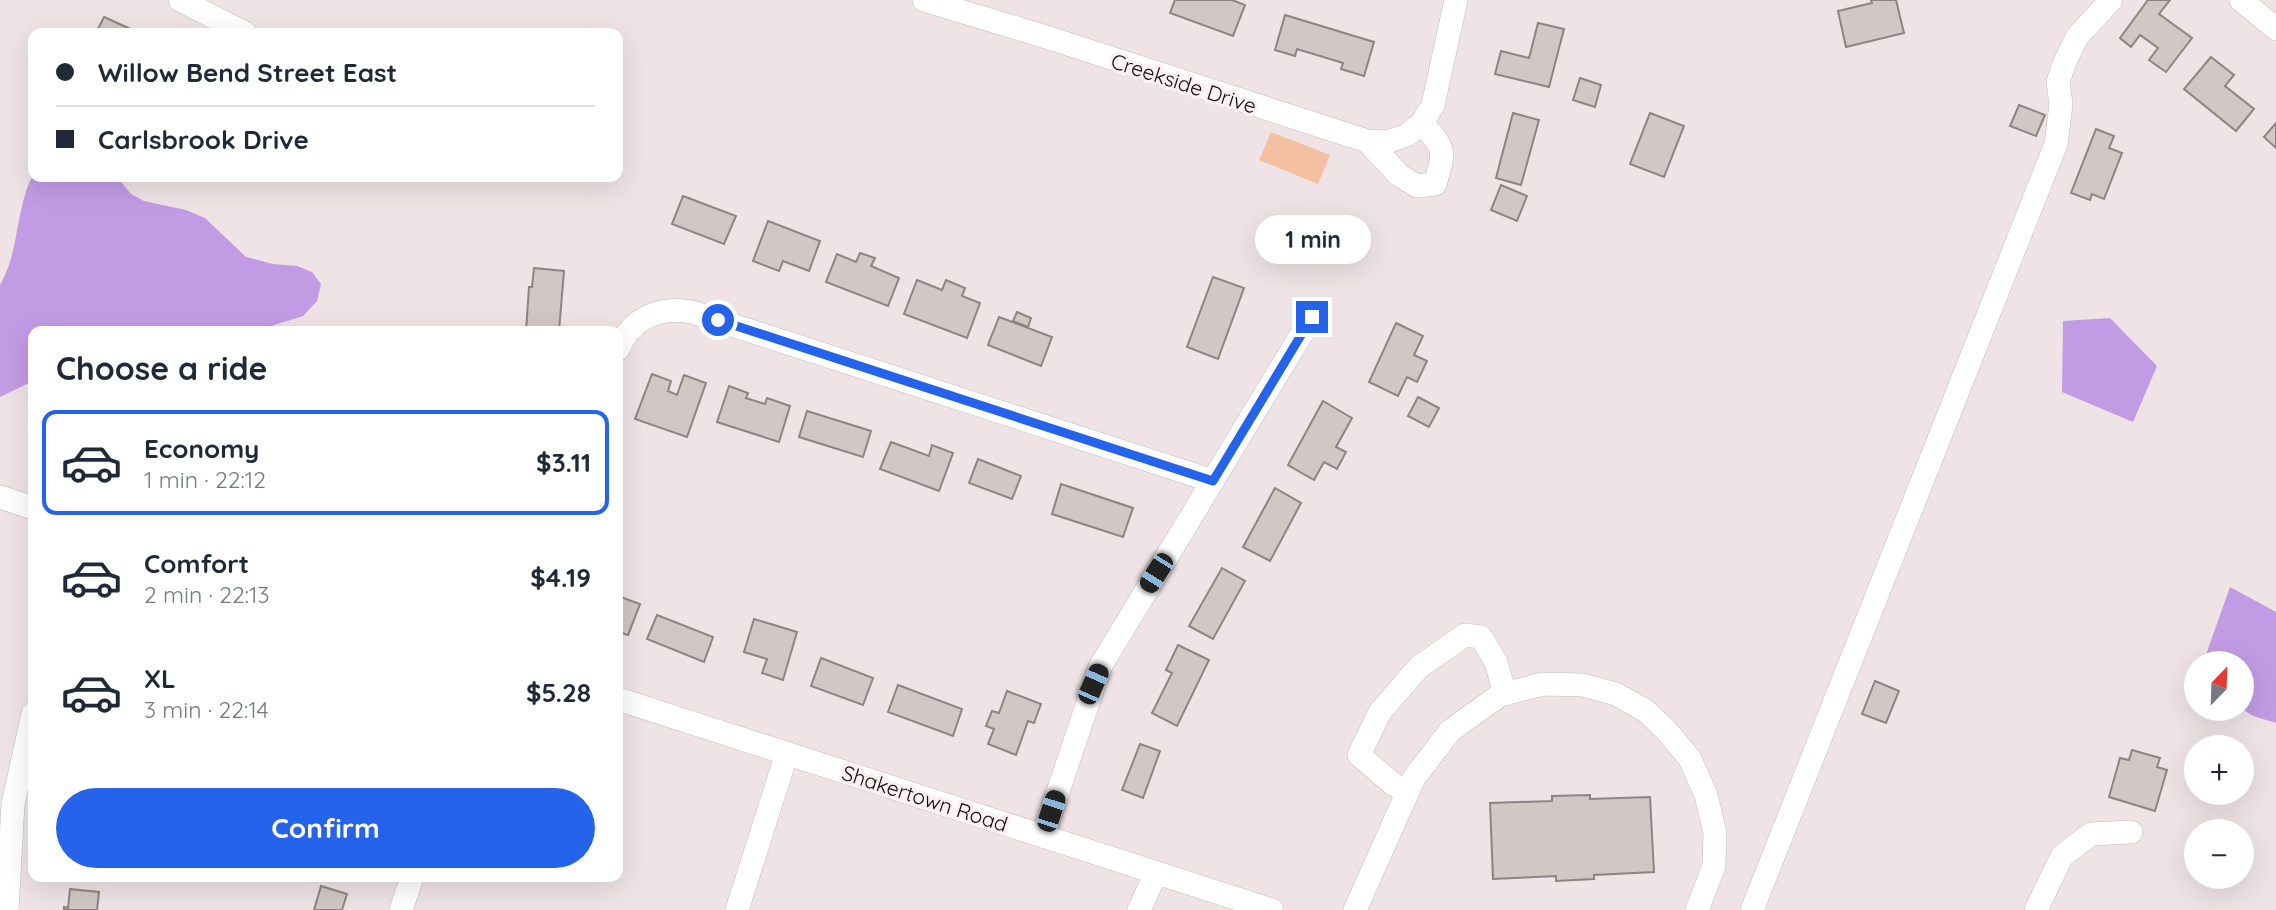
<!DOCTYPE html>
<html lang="en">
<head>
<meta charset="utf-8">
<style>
  :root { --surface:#fff; --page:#f6f6f7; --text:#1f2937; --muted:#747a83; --line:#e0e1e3; --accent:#2563eb }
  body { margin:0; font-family:Quicksand,sans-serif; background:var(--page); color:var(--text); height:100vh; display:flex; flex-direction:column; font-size:26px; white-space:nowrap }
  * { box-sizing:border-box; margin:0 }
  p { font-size:23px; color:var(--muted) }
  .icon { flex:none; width:38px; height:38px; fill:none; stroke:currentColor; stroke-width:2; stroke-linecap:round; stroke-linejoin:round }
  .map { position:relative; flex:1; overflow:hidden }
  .details { position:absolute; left:28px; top:326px; width:595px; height:556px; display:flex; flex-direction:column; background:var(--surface); border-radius:14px; box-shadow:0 7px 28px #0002 }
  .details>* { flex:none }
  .guide { position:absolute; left:28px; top:28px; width:595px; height:154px; border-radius:14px; box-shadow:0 7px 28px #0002; display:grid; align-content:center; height:154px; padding:0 28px; background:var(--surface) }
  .needle { width:46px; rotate:23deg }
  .buttons { position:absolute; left:2184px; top:651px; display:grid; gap:14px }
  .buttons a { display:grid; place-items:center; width:70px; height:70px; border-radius:50%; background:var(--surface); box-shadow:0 7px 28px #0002; font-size:35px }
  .end { position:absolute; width:32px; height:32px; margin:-16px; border:9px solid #2563eb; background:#fff; box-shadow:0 0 0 4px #fff }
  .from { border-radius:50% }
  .bubble { position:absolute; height:49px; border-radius:24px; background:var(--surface); box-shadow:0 7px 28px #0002; font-size:23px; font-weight:700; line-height:49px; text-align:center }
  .car { position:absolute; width:21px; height:42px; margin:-21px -10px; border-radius:9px; box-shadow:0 0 5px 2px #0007; background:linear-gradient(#222 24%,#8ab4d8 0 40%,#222 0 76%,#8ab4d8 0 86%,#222 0) }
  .guide b { display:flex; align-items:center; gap:24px; height:66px; font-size:26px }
  .guide b+b { border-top:2px solid var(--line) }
  .guide i { width:18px; height:18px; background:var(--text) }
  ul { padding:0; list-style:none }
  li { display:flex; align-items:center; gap:21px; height:105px; margin:0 14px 10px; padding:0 14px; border:4px solid transparent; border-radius:14px }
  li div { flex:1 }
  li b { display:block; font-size:26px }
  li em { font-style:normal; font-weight:700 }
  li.on { border-color:var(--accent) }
  li>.icon { width:63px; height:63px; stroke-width:1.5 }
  h2 { padding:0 28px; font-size:32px; line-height:84px }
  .primary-button { display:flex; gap:14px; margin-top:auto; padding:14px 28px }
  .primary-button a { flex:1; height:80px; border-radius:42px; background:var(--accent); color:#fff; font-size:28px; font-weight:700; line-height:80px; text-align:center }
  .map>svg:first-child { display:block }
  .green { fill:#f3c0a1 }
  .water { fill:#c29be5 }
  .building { fill:#d3c7c5; stroke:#8f8482; stroke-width:2 }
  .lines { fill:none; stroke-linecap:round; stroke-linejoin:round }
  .minor-casing { stroke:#c4b9bc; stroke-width:24 }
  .minor { stroke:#fff; stroke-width:23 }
  .route { stroke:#2563eb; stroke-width:9 }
  .labels { text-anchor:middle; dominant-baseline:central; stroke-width:7; stroke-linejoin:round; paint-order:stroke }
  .street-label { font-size:21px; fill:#0e0b0c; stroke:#fcf0f3 }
</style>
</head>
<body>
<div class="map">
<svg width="2276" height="910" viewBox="0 0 2276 910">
  <rect width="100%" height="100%" fill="#efe3e6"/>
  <path class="green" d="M 1271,132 L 1330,155 L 1318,184 L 1259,160 Z"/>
  <g class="water">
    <path d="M 33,175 L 117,177 L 131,194 L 144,201 L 186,210 L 205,218 L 246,257 L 273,264 L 297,266 L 312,272 L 321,284 L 317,301 L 303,316 L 255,331 L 33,331 L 33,381 L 0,397 L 0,285 C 20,251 15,209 33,175 Z"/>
    <path d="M 2110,318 L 2157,366 L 2133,422 L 2062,392 L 2063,321 Z"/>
    <path d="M 2230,587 L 2276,612 L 2276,723 L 2253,716 L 2242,709 L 2242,663 L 2203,663 Z"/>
  </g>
  <g class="building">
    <path d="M 1175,0 L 1232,0 L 1245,5 L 1233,36 L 1170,13 Z"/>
    <path d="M 1871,0 L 1896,0 L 1904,33 L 1846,47 L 1838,11 L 1872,3 Z"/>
    <path d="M 2148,0 L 2170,0 L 2159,14 L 2192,38 L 2166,72 L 2149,60 L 2158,48 L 2140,35 L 2131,47 L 2120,38 Z"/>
    <path d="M 1285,15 L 1374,42 L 1364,76 L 1341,69 L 1343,63 L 1297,49 L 1295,56 L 1275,50 Z"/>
    <path d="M 104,17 L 137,32 L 137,33 L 96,33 Z"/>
    <path d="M 1538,23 L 1564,29 L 1549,87 L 1495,74 L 1501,51 L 1529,58 Z"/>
    <path d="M 2211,57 L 2234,75 L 2225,86 L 2254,109 L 2236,131 L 2184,89 Z"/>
    <path d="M 1580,78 L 1601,85 L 1595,107 L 1573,100 Z"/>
    <path d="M 2019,105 L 2045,115 L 2036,136 L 2010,126 Z"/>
    <path d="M 1513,113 L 1539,120 L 1521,185 L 1496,178 Z"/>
    <path d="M 1650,113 L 1684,126 L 1664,177 L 1630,164 Z"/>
    <path d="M 2276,123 L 2276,148 L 2264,137 Z"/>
    <path d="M 2096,129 L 2114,136 L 2109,148 L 2122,153 L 2104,199 L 2092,194 L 2090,200 L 2071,193 Z"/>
    <path d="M 1501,185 L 1527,196 L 1517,221 L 1491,210 Z"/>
    <path d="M 683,196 L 736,216 L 724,244 L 672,224 Z"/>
    <path d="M 768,221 L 820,241 L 809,271 L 783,261 L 779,271 L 753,261 Z"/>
    <path d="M 860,253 L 875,258 L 871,266 L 899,278 L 888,306 L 826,282 L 837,254 L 856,262 Z"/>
    <path d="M 534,268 L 564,271 L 559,331 L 526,331 L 529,287 L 532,287 Z"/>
    <path d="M 1213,277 L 1244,288 L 1218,359 L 1187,347 Z"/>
    <path d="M 917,280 L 942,290 L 946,280 L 965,288 L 962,296 L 980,303 L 967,338 L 904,314 Z"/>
    <path d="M 1017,312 L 1031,318 L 1028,327 L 1013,321 Z"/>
    <path d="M 999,317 L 1052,337 L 1041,366 L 988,345 Z"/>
    <path d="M 1396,323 L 1423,336 L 1414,355 L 1427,361 L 1417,382 L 1407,377 L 1398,396 L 1369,382 Z"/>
    <path d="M 652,374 L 671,381 L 668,391 L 677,395 L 684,375 L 706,383 L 687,437 L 635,419 Z"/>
    <path d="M 729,386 L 748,393 L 746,398 L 765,404 L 767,398 L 790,406 L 779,442 L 717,422 Z"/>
    <path d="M 1418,397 L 1439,408 L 1429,427 L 1408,416 Z"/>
    <path d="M 1323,401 L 1352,418 L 1336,447 L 1346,452 L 1337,469 L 1324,462 L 1314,480 L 1288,465 Z"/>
    <path d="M 807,411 L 871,431 L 863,457 L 799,437 Z"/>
    <path d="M 891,442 L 929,456 L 932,445 L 953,453 L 939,491 L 880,469 Z"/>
    <path d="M 978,459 L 1021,476 L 1012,499 L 969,483 Z"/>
    <path d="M 1061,484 L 1133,508 L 1123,537 L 1052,514 Z"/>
    <path d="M 1275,488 L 1301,503 L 1270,561 L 1243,547 Z"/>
    <path d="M 1222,568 L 1245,581 L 1213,639 L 1189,626 Z"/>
    <path d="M 618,596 L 640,604 L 628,635 L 618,632 Z"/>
    <path d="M 657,615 L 713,637 L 704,662 L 647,639 Z"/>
    <path d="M 754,619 L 797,632 L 783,680 L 762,673 L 767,659 L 744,652 Z"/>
    <path d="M 1178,645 L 1209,660 L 1177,726 L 1152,713 L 1172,673 L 1166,670 Z"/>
    <path d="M 821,658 L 873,678 L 863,705 L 811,686 Z"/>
    <path d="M 1875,681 L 1899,691 L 1886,723 L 1862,714 Z"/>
    <path d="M 898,685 L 962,709 L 953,736 L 888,712 Z"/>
    <path d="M 1007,691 L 1041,704 L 1034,723 L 1028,721 L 1016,755 L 988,744 L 994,729 L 986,726 L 992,711 L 999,713 Z"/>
    <path d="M 1140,744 L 1160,751 L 1143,798 L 1122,790 Z"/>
    <path d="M 2132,750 L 2160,758 L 2157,767 L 2167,770 L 2155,811 L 2109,797 L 2120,758 L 2129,760 Z"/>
    <path d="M 1590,795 L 1590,799 L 1650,797 L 1654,872 L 1594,875 L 1594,879 L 1556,881 L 1556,876 L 1493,879 L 1490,803 L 1552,801 L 1552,796 Z"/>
    <path d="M 321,886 L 347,894 L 342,910 L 314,910 Z"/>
    <path d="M 70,889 L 99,892 L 97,910 L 64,910 L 64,907 L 68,908 Z"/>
  </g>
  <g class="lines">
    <g class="minor-casing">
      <g id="minor">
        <path d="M 180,0 L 245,33"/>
        <path d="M 924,0 L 1043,36 L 1367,141 L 1387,142 L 1407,135 L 1422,123 L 1433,105 L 1456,0"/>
        <path d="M 2241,0 L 2276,29"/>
        <path d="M 1367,141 L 1399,175 L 1417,186 L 1435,184 C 1445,150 1446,150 1422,123"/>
        <path d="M 618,349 C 632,318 659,306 692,312 L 1213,481"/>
        <path d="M 0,497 L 33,508"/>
        <path d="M 618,699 L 1272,910"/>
        <path d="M 1407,792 L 1393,784 L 1359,755 L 1380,712 L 1419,667 L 1465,635 L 1481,637 L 1496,662 L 1505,694"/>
        <path d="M 1043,836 L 1100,667 L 1312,317"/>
        <path d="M 7,910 L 13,804 L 33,714"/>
        <path d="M 401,910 L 412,877"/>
        <path d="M 737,910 L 787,753"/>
        <path d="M 1139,910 L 1156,873"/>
        <path d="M 1355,910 L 1414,778 L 1450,731 L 1500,695 L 1543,684 L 1583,685 L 1616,694 L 1646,711 L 1667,731 L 1690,759 L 1706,795 L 1715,833 L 1714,866 L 1697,910"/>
        <path d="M 1752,910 L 2056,144 L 2061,104 L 2058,82 L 2064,64 L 2077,37 L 2111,0"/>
        <path d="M 2036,910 L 2062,856 L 2091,834 L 2131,832"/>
      </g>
    </g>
    <use href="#minor" class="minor"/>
  </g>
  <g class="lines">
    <path class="route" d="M 718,320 L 1213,481 L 1312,317"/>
  </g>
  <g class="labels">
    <g class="street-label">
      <text transform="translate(1184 83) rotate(18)">Creekside Drive</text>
      <text transform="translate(925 798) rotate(18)">Shakertown Road</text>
    </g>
  </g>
</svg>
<div class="buttons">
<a><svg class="needle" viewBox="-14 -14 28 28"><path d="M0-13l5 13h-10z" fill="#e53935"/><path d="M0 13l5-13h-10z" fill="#747a83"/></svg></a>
<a>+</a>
<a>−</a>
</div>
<i class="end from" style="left:718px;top:320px"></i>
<i class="end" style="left:1312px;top:317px"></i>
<div class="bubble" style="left:1255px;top:215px;width:116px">1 min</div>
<i class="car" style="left:1156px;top:573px;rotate:212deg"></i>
<i class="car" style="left:1093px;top:684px;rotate:24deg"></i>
<i class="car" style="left:1051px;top:811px;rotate:18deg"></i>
<div class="guide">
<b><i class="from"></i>Willow Bend Street East</b>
<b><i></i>Carlsbrook Drive</b>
</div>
<section class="details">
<h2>Choose a ride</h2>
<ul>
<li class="on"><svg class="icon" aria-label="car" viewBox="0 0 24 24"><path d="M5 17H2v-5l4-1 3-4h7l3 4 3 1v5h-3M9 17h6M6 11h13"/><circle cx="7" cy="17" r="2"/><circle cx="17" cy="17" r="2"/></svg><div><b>Economy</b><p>1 min · 22:12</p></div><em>$3.11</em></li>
<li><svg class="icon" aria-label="car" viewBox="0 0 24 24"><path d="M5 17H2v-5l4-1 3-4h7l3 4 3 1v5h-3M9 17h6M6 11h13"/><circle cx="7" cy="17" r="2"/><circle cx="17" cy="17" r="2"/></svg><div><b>Comfort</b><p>2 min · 22:13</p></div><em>$4.19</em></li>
<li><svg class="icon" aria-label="car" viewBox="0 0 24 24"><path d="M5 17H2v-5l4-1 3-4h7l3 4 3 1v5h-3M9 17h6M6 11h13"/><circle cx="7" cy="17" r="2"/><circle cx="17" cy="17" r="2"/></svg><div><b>XL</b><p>3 min · 22:14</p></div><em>$5.28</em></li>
</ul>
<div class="primary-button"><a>Confirm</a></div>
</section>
</div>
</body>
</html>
